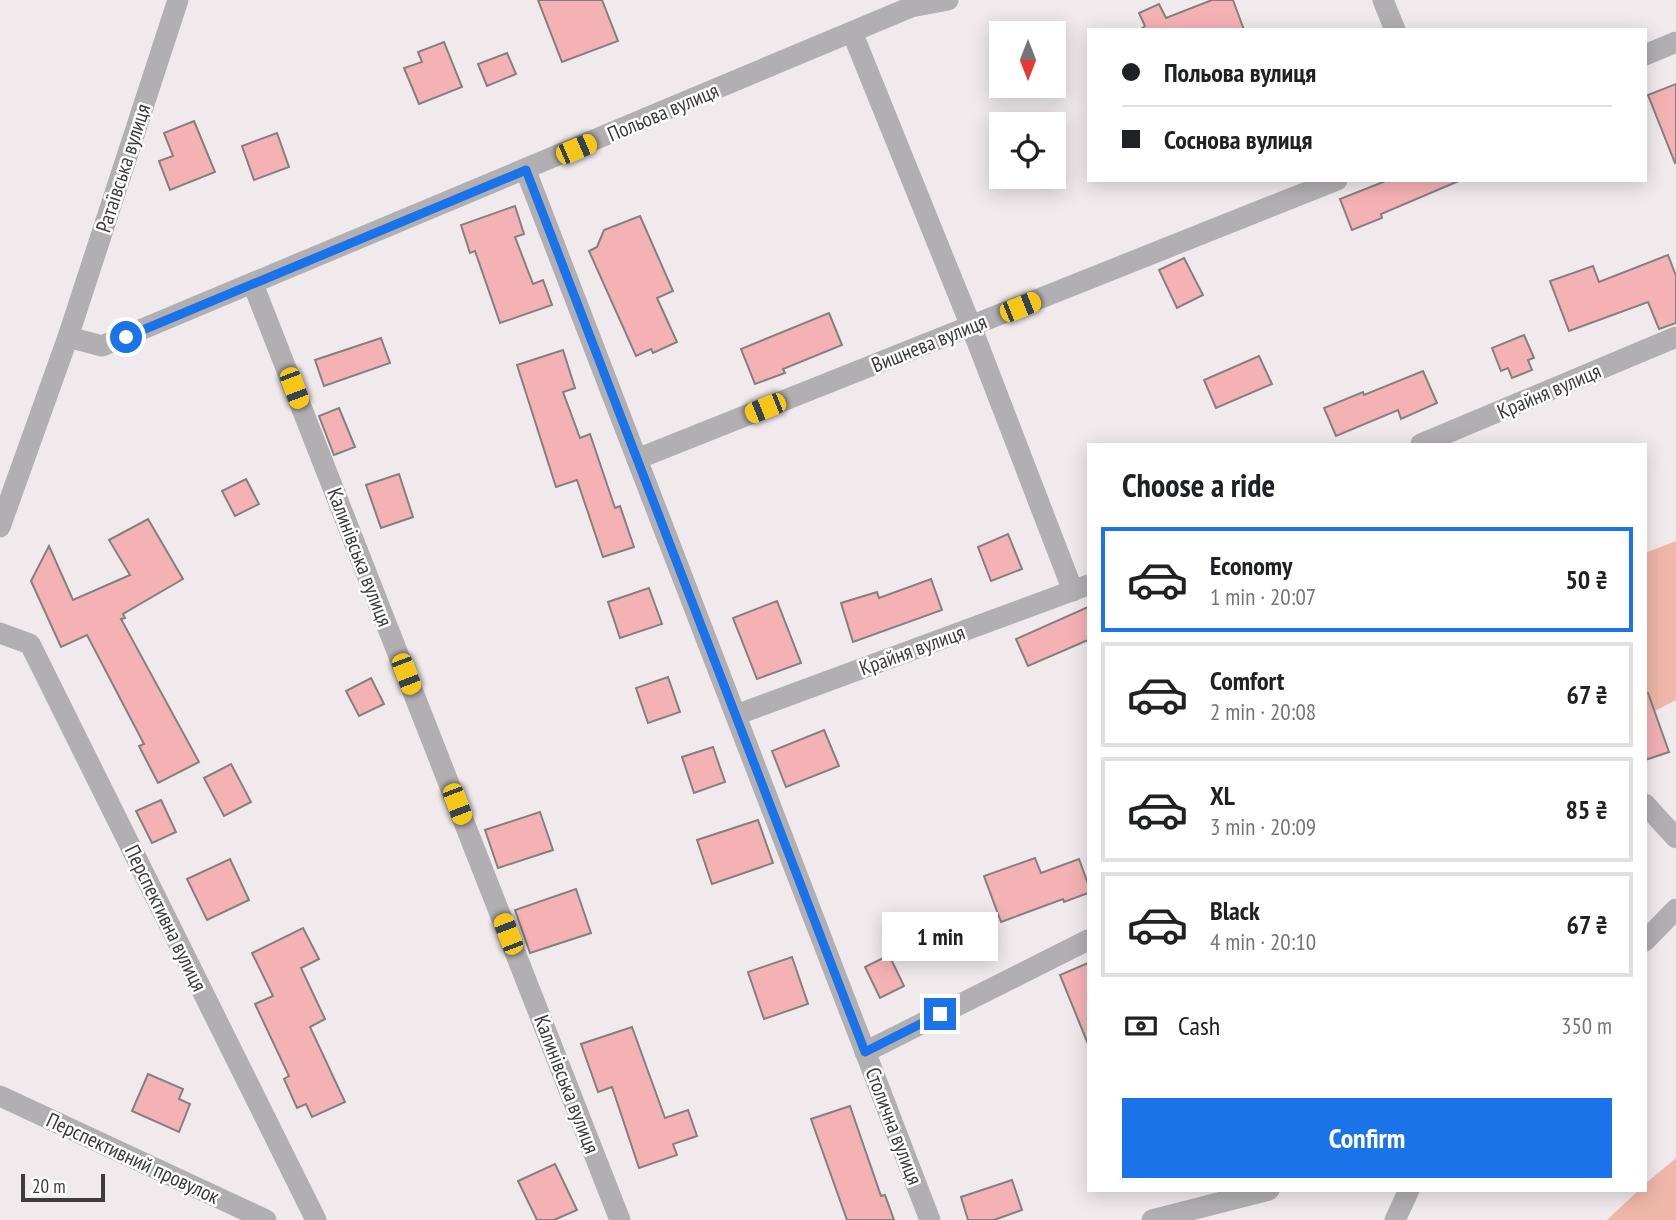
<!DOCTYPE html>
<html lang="en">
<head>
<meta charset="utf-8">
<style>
  :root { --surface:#fff; --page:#f2f2f2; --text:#202124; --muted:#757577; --line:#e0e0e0; --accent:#1a73e8 }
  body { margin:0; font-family:"PT Sans Narrow",sans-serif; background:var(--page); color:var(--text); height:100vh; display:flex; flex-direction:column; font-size:26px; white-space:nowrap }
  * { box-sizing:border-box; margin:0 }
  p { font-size:23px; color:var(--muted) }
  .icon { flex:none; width:38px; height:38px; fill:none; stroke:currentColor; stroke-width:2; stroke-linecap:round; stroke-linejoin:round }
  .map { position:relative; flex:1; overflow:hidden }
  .side { position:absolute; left:1087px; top:443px; width:560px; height:749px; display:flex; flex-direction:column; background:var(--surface); border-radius:0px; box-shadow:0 4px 18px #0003 }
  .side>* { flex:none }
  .banner { position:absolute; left:1087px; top:28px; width:560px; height:154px; border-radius:0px; box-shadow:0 4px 18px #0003; display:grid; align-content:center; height:154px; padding:0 35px; background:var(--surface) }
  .needle { width:46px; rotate:180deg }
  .controls { position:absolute; left:989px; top:21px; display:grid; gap:14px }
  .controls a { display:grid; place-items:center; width:77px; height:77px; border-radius:0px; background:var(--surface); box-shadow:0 4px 18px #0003; font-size:35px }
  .scale { position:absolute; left:21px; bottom:18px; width:84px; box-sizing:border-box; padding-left:7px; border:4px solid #3d3b3b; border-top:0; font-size:19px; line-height:24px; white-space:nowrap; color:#3d3b3b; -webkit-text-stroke:5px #fff; paint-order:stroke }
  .end { position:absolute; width:32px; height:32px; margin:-16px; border:9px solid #1a73e8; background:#fff; box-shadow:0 0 0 4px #fff }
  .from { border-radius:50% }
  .bubble { position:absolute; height:49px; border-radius:0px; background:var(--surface); box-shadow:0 4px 18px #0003; font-size:23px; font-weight:800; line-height:49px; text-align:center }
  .car { position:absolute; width:21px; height:42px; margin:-21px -10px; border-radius:9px; box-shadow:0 0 5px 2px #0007; background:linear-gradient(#f5c518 24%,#345 0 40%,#f5c518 0 76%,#345 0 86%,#f5c518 0) }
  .banner b { display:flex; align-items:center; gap:24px; height:66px; font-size:26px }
  .banner b+b { border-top:2px solid var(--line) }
  .banner i { width:18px; height:18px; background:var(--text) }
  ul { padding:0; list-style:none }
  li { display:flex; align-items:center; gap:21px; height:105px; margin:0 14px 10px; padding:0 21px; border:4px solid var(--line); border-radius:0px }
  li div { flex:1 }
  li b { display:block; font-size:26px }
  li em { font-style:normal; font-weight:800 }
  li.active { border-color:var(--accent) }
  li>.icon { width:63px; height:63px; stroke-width:1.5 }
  h2 { padding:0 35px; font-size:32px; line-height:84px }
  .pay { display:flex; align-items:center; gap:18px; height:77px; padding:0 35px; font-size:26px }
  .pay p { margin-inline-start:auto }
  .action { display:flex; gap:14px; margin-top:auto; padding:14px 35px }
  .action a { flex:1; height:80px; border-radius:0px; background:var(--accent); color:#fff; font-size:28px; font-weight:800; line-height:80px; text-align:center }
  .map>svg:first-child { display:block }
  .green { fill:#efb7a8 }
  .building { fill:#f5b2b5; stroke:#858080; stroke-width:2 }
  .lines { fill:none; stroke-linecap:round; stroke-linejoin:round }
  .street { stroke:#b1afb1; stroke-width:21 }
  .route { stroke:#1a73e8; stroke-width:9 }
  .labels { text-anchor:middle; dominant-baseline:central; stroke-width:5; stroke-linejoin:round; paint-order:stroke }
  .street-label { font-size:21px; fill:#3d3b3b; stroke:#fff }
</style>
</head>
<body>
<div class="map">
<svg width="1676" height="1220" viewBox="0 0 1676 1220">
  <rect width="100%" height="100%" fill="#f0eaec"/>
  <g class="green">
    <path d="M 1676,541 L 1676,700 L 1645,716 L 1645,553 Z"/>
    <path d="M 1676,1158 L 1676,1220 L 1607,1220 L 1639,1190 L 1645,1190 L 1645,1184 Z"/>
  </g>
  <g class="building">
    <path d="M 538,0 L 602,0 L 618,41 L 562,62 Z"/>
    <path d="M 1212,0 L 1233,0 L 1244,30 L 1140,30 L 1145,26 L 1139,13 L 1159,4 L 1166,18 Z"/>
    <path d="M 444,42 L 462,87 L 419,104 L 404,68 L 422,62 L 418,52 Z"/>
    <path d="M 507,53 L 516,74 L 487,86 L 478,64 Z"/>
    <path d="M 1676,84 L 1676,163 L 1675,163 L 1648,95 Z"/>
    <path d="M 194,121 L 215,172 L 170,190 L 159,161 L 173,156 L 164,133 Z"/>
    <path d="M 277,133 L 289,167 L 254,180 L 242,146 Z"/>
    <path d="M 1388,180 L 1461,180 L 1381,214 L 1382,218 L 1352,230 L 1340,199 Z"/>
    <path d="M 515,206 L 524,234 L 515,237 L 533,284 L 543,280 L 552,305 L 500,323 L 475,251 L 470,253 L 461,225 Z"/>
    <path d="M 640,216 L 673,291 L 657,298 L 677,342 L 653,353 L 651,349 L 636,356 L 589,251 L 597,247 L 604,230 Z"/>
    <path d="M 1668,255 L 1676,276 L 1676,323 L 1659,329 L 1648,302 L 1569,331 L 1550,281 L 1593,266 L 1599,282 Z"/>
    <path d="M 1184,258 L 1203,295 L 1177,308 L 1159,270 Z"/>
    <path d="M 829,313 L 842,345 L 783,369 L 785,373 L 755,384 L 741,349 Z"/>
    <path d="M 1524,335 L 1534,358 L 1528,360 L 1532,370 L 1512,378 L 1508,368 L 1501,371 L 1492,348 Z"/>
    <path d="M 381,338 L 390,363 L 324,386 L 315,360 Z"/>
    <path d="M 563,350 L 575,388 L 563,392 L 580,438 L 590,434 L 615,508 L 620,506 L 634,547 L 603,557 L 577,480 L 556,487 L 517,365 Z"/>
    <path d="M 1259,356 L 1272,384 L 1216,408 L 1204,380 Z"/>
    <path d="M 1423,371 L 1437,403 L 1401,419 L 1398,410 L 1336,436 L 1324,408 L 1363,392 L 1364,395 Z"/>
    <path d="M 339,408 L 355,447 L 334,455 L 319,416 Z"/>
    <path d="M 399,474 L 413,517 L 381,528 L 366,485 Z"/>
    <path d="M 246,479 L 259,504 L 235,516 L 222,491 Z"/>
    <path d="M 148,519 L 183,579 L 123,614 L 125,618 L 121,619 L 199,762 L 158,783 L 139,746 L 144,744 L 87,635 L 61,647 L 31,581 L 49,546 L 73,600 L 130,575 L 109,540 Z"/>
    <path d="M 1008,534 L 1022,569 L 991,581 L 978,547 Z"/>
    <path d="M 931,579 L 942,610 L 853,642 L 841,603 L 877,592 L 879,598 Z"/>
    <path d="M 649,588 L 662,624 L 620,638 L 608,602 Z"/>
    <path d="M 777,601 L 801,663 L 757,679 L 733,618 Z"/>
    <path d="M 1088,607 L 1088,640 L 1028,666 L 1016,639 Z"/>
    <path d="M 668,677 L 680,712 L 648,723 L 636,688 Z"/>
    <path d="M 371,678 L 384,704 L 359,716 L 346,691 Z"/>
    <path d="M 1645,693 L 1648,693 L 1669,752 L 1645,760 Z"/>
    <path d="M 824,730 L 839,766 L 786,787 L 772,751 Z"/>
    <path d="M 713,747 L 725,782 L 694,793 L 682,757 Z"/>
    <path d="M 231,764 L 251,802 L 224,816 L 204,778 Z"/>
    <path d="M 161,800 L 176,832 L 152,843 L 136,811 Z"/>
    <path d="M 540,812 L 553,850 L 498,868 L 485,830 Z"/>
    <path d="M 758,820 L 773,863 L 712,884 L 697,840 Z"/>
    <path d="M 1035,858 L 1041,873 L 1079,859 L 1088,884 L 1088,893 L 1064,902 L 1063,899 L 1001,922 L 984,876 Z"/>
    <path d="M 230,859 L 249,900 L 207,920 L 187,879 Z"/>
    <path d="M 576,889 L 591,933 L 530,953 L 515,910 Z"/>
    <path d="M 303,928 L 319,959 L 301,968 L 325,1019 L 310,1027 L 345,1102 L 312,1117 L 306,1104 L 297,1108 L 284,1079 L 289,1076 L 255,1004 L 273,996 L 252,953 Z"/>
    <path d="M 889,955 L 904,986 L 880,998 L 865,967 Z"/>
    <path d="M 792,957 L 808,1004 L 764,1019 L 748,972 Z"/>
    <path d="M 1088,963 L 1088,1044 L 1060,975 Z"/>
    <path d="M 632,1027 L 665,1118 L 688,1110 L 697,1136 L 673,1144 L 677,1155 L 639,1168 L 612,1087 L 598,1092 L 581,1044 Z"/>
    <path d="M 148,1074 L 183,1089 L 179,1099 L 190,1104 L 179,1132 L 132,1111 Z"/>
    <path d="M 850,1106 L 881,1196 L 885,1195 L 894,1220 L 847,1220 L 811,1119 Z"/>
    <path d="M 555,1164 L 577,1210 L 554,1220 L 537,1220 L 518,1181 Z"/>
    <path d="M 1012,1180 L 1022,1210 L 994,1220 L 968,1220 L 961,1197 Z"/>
  </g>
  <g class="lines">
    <g class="street">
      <path d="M 1383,0 L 1395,30"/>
      <path d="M 852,32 L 971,326 L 1073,591"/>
      <path d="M 1645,55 L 1676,42"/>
      <path d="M 526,171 L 930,1220"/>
      <path d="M 253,284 L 620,1220"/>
      <path d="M 68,337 L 102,346 L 911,7 L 948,0"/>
      <path d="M 1421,444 L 1676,337"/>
      <path d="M 637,459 L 1337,180"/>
      <path d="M 0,527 L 68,337 L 178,0"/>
      <path d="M 0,633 L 30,644 L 316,1220"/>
      <path d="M 736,715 L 1088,585"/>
      <path d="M 1645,804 L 1676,838"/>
      <path d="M 1645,941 L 1676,909"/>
      <path d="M 865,1052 L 1088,940"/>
      <path d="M 0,1096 L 266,1220"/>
      <path d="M 1152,1220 L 1269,1190"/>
      <path d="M 1395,1220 L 1409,1190"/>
    </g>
  </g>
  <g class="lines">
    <path class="route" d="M 126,337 L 526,170 L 865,1052 L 940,1014"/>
  </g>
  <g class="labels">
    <g class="street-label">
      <text transform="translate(663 112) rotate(-23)">Польова вулиця</text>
      <text transform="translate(123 168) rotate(-72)">Ратаївська вулиця</text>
      <text transform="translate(929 343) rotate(-22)">Вишнева вулиця</text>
      <text transform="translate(1549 391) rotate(-23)">Крайня вулиця</text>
      <text transform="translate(360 557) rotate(69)">Калинівська вулиця</text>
      <text transform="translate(912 650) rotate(-20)">Крайня вулиця</text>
      <text transform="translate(166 918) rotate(64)">Перспективна вулиця</text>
      <text transform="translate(567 1084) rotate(69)">Калинівська вулиця</text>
      <text transform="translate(894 1126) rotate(69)">Столична вулиця</text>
      <text transform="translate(133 1158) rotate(25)">Перспективний провулок</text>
    </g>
  </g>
</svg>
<div class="controls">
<a><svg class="needle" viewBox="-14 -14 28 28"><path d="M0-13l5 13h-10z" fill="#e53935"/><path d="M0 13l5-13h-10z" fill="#757577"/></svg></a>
<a><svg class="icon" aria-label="locate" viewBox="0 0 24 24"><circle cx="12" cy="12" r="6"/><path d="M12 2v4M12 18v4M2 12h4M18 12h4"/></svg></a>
</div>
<div class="scale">20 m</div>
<i class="end from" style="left:126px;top:337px"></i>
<i class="end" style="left:940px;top:1014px"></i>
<div class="bubble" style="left:882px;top:912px;width:116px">1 min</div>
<i class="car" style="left:576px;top:149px;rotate:67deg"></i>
<i class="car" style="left:1020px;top:307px;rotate:68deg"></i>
<i class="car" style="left:294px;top:388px;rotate:159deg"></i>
<i class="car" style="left:765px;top:408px;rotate:248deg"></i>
<i class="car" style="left:406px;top:674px;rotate:159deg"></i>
<i class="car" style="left:457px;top:804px;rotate:159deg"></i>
<i class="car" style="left:508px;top:934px;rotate:339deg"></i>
<div class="banner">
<b><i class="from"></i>Польова вулиця</b>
<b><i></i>Соснова вулиця</b>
</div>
<section class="side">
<h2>Choose a ride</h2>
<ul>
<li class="active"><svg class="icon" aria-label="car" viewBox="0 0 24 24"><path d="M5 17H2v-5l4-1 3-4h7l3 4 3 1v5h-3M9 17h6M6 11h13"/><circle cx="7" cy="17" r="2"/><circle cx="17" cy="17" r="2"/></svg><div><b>Economy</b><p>1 min · 20:07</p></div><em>50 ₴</em></li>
<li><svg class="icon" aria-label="car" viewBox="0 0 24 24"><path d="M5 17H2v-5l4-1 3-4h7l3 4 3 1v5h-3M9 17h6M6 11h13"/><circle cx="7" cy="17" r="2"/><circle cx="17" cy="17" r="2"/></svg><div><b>Comfort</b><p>2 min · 20:08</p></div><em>67 ₴</em></li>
<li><svg class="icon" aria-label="car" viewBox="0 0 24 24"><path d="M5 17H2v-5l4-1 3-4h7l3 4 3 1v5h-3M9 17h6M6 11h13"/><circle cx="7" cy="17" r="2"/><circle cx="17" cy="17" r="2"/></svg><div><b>XL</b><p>3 min · 20:09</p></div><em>85 ₴</em></li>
<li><svg class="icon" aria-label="car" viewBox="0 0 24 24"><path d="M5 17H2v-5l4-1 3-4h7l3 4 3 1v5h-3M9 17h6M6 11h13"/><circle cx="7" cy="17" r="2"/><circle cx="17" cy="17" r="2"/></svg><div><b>Black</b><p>4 min · 20:10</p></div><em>67 ₴</em></li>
</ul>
<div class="pay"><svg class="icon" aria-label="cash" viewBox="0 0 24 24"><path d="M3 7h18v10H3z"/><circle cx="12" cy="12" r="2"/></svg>Cash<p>350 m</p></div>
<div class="action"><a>Confirm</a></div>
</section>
</div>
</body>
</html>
